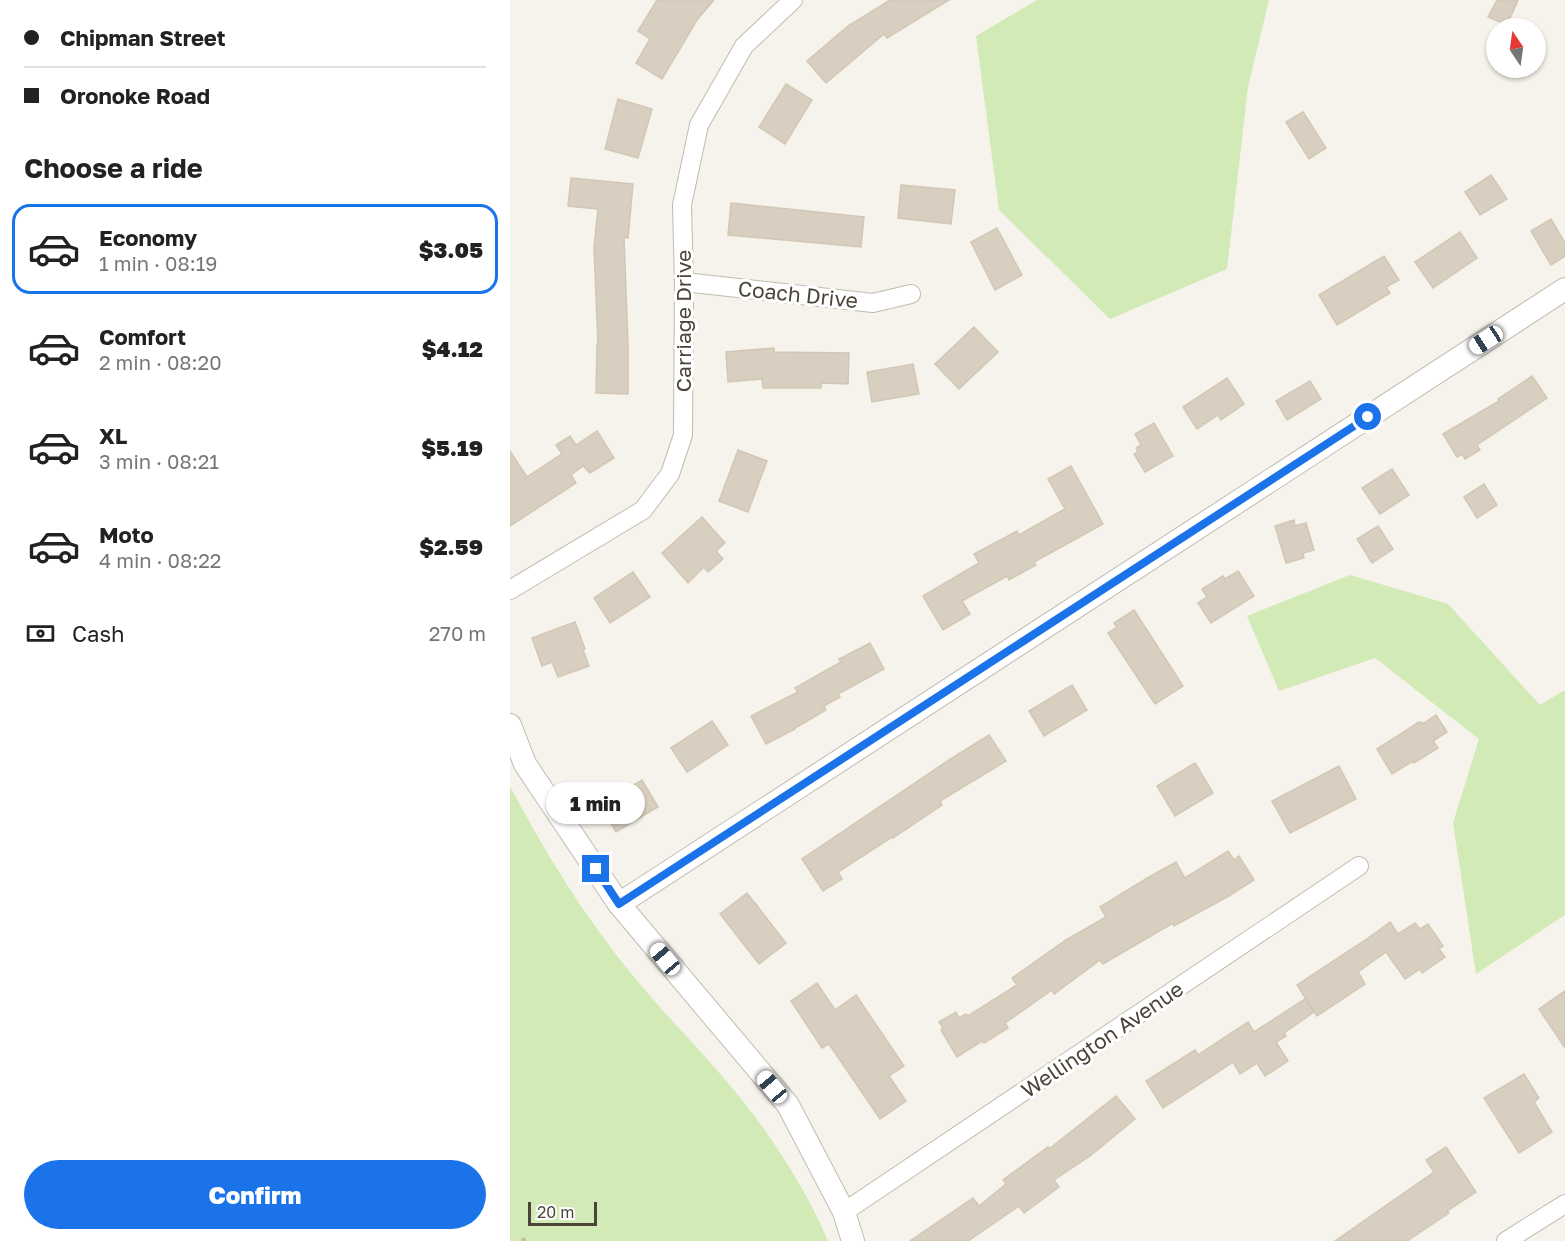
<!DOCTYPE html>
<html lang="en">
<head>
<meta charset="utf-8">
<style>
  :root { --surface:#fff; --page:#f6f6f6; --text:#222; --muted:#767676; --line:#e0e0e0; --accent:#1a73e8 }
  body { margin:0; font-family:"Golos Text",sans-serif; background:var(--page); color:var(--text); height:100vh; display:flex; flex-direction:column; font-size:22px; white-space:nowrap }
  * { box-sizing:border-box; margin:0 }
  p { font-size:20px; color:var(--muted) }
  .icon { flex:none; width:33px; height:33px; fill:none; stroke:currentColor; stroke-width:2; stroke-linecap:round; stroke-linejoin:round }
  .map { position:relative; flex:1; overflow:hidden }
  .panel { display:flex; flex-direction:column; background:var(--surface); width:510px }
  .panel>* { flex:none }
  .hud { display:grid; align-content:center; height:132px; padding:0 24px; background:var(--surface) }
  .needle { width:39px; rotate:347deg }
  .fabs { position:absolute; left:976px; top:18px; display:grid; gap:12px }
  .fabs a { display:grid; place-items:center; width:60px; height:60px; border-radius:50%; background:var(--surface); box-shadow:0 2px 4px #0004; font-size:30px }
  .scale { position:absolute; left:18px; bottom:15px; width:69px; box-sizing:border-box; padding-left:6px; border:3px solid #4b4439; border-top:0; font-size:16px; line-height:21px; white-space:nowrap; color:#4b4439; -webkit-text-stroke:4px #fff; paint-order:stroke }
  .end { position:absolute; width:27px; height:27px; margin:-14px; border:8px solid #1a73e8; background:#fff; box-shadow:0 0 0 3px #fff }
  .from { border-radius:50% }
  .bubble { position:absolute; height:42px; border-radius:21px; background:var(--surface); box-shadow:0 2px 4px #0004; font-size:20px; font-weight:800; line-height:42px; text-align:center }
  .car { position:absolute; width:18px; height:36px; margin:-18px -9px; border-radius:8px; box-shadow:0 0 4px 2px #0007; background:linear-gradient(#fff 24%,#345 0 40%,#fff 0 76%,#345 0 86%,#fff 0) }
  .hud b { display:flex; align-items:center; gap:21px; height:57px; font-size:22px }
  .hud b+b { border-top:2px solid var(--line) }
  .hud i { width:15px; height:15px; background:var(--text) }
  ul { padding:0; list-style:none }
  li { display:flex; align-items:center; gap:18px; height:90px; margin:0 12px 9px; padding:0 12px; border:3px solid transparent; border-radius:18px }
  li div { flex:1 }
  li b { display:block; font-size:22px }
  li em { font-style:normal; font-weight:800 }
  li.selected { border-color:var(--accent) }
  li>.icon { width:54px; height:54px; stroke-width:1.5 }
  h2 { padding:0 24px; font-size:27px; line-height:72px }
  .pay { display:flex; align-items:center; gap:15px; height:66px; padding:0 24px; font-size:22px }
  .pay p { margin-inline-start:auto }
  .action { display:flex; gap:12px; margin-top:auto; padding:12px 24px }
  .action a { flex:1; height:69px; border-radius:36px; background:var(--accent); color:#fff; font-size:24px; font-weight:800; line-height:69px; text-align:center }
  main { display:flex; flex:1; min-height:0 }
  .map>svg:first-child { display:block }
  .green { fill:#d2eab5 }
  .building { fill:#d8cfc1; stroke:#d3c7b4; stroke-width:1.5 }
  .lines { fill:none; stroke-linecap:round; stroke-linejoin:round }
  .minor-casing { stroke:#c2bbae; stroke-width:20 }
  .tertiary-casing { stroke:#c2bbae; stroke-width:24 }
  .path { stroke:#c4b79f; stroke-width:4; stroke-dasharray:3 3; stroke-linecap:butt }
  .minor { stroke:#fff; stroke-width:18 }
  .tertiary { stroke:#fff; stroke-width:22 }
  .route { stroke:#1a73e8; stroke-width:8 }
  .labels { text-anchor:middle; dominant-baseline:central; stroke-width:6; stroke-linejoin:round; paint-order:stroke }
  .street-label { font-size:21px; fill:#4b4439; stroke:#fff }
</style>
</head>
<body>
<main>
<section class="panel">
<div class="hud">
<b><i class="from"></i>Chipman Street</b>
<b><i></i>Oronoke Road</b>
</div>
<h2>Choose a ride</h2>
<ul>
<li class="selected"><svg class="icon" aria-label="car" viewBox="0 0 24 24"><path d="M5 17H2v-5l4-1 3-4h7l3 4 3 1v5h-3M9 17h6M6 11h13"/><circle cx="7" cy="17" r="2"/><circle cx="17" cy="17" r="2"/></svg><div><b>Economy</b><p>1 min · 08:19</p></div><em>$3.05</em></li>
<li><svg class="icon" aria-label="car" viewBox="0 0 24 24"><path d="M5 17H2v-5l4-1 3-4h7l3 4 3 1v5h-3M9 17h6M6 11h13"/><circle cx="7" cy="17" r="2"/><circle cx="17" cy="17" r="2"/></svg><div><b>Comfort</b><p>2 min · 08:20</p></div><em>$4.12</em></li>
<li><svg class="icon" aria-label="car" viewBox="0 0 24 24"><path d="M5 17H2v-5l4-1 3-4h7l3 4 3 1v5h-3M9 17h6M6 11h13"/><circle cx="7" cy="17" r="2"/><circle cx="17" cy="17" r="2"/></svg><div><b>XL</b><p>3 min · 08:21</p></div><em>$5.19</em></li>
<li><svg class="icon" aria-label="car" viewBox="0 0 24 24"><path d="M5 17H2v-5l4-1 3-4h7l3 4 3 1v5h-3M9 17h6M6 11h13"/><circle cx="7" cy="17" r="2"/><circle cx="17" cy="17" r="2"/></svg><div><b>Moto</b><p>4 min · 08:22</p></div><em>$2.59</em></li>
</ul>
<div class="pay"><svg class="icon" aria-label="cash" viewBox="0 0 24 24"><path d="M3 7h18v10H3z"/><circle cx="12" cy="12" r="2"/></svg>Cash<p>270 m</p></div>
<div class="action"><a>Confirm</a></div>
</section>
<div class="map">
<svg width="1055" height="1241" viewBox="0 0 1055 1241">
  <rect width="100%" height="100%" fill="#f6f3ec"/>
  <g class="green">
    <path d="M 527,0 L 759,0 L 738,87 L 717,269 L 600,319 L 489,210 L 466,36 Z"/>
    <path d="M 840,575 L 938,604 L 1030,705 L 1055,690 L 1055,915 L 966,974 L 943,823 L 969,739 L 865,658 L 769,691 L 737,616 Z"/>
    <path d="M 0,786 C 35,853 76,919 124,977 C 160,1021 201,1060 236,1105 C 268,1146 297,1192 318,1241 L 0,1241 Z"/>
  </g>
  <g class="building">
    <path d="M 147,0 L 204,0 L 187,20 L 152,79 L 126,63 L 140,39 L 128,31 Z"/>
    <path d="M 380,0 L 439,0 L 377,38 L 374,34 L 316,83 L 297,61 L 338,26 Z"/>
    <path d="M 987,0 L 1008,0 L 997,25 L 978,17 Z"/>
    <path d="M 276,84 L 302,100 L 275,144 L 249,127 Z"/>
    <path d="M 108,99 L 142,109 L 128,158 L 95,149 Z"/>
    <path d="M 793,112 L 816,148 L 799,159 L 776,122 Z"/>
    <path d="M 981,175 L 997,199 L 970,215 L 955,192 Z"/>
    <path d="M 61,178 L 123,184 L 118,238 L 114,237 L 118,345 L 118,394 L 86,393 L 87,345 L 88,345 L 84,247 L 88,209 L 58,206 Z"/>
    <path d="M 391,185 L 445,190 L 441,224 L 388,218 Z"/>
    <path d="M 221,203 L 354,217 L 351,247 L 218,235 Z"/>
    <path d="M 1041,219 L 1055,243 L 1055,256 L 1041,265 L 1021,231 Z"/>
    <path d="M 487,228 L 512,275 L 485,290 L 461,242 Z"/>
    <path d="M 950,232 L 967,258 L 923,288 L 905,262 Z"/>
    <path d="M 874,256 L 889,280 L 876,287 L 880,293 L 827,325 L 809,295 Z"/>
    <path d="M 464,327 L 488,352 L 449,389 L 425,364 Z"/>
    <path d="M 264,348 L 264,352 L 339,353 L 338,384 L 311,383 L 311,388 L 253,388 L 252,379 L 218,382 L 216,352 Z"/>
    <path d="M 403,364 L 409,394 L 362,402 L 357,372 Z"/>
    <path d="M 1022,376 L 1037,398 L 967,445 L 970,450 L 955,459 L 952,454 L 947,457 L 933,434 L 989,401 L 988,399 Z"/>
    <path d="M 717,378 L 734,404 L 711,420 L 708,415 L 687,429 L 673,407 Z"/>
    <path d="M 800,381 L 811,399 L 777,420 L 766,401 Z"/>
    <path d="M 644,423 L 663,456 L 635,472 L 624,454 L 628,452 L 626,448 L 631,445 L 625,434 Z"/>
    <path d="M 87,431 L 104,458 L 80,473 L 73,466 L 61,475 L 66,483 L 0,526 L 0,451 L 17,477 L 52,454 L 46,445 L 60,436 L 66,445 Z"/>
    <path d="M 228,450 L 257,461 L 238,512 L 209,501 Z"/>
    <path d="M 561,466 L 593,524 L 524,562 L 526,565 L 499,580 L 497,576 L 452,601 L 460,614 L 433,630 L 413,596 L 469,563 L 464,554 L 507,531 L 509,535 L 555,509 L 538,479 Z"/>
    <path d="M 882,469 L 899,495 L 870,514 L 852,488 Z"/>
    <path d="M 974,484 L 987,505 L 967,518 L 954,497 Z"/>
    <path d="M 192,517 L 215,543 L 206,551 L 213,559 L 198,572 L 194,567 L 178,583 L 152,553 Z"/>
    <path d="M 784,520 L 785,526 L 796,523 L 804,550 L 793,553 L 794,558 L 776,563 L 765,526 Z"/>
    <path d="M 868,526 L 883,549 L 862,563 L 847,539 Z"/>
    <path d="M 728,571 L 744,596 L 701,623 L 688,603 L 697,597 L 692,589 L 713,576 L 715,579 Z"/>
    <path d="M 123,572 L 140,597 L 100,623 L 84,598 Z"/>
    <path d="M 624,610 L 673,686 L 645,704 L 598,633 L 607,627 L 604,623 Z"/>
    <path d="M 65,622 L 75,649 L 73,650 L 79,666 L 48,677 L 42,662 L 32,666 L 22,638 Z"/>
    <path d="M 360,643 L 374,669 L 328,694 L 330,697 L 314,706 L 316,710 L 285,728 L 285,729 L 256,744 L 241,716 L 288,692 L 285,688 L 331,662 L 329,659 Z"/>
    <path d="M 562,685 L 577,710 L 534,736 L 519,711 Z"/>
    <path d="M 926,715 L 937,732 L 923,741 L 928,748 L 904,763 L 903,761 L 882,774 L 867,749 L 909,722 L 914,723 Z"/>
    <path d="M 202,721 L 218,745 L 177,772 L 161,748 Z"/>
    <path d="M 479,735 L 496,761 L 430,801 L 432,805 L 383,838 L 382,837 L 328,872 L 332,879 L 313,891 L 292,859 L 439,760 Z"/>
    <path d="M 685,763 L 703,793 L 665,816 L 647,786 Z"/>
    <path d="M 829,766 L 846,799 L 780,833 L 762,801 Z"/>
    <path d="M 132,780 L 148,807 L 106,832 L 90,805 Z"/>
    <path d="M 718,851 L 724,860 L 729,856 L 744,880 L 717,897 L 664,926 L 663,923 L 593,964 L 590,960 L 544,994 L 542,990 L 495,1023 L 498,1028 L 474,1043 L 472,1041 L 447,1057 L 431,1030 L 433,1028 L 429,1022 L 446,1012 L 449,1018 L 456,1014 L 458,1016 L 507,985 L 502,978 L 556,940 L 596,917 L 590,907 L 639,877 L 666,862 L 675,878 Z"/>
    <path d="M 237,893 L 276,943 L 249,964 L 210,914 Z"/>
    <path d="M 880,922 L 888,934 L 905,923 L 910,929 L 918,924 L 933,946 L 929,949 L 935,957 L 912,973 L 910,969 L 895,979 L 876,952 L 848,972 L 855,984 L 807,1016 L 787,985 L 857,939 Z"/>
    <path d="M 307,983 L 325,1010 L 346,995 L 394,1066 L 379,1076 L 396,1101 L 370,1119 L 319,1044 L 312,1048 L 281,1001 Z"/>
    <path d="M 1055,991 L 1055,1048 L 1029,1009 Z"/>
    <path d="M 795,999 L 804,1012 L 774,1033 L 776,1036 L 766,1042 L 778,1061 L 755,1076 L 747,1063 L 730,1074 L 723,1062 L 653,1108 L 636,1081 L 685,1050 L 688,1055 L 738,1022 L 744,1032 Z"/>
    <path d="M 1014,1074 L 1029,1098 L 1024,1102 L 1042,1132 L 1009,1153 L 974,1098 Z"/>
    <path d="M 606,1096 L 625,1119 L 580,1156 L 544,1180 L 549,1187 L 514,1213 L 509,1206 L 458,1241 L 400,1241 L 463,1198 L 469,1206 L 496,1184 L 493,1180 L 538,1147 L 539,1149 Z"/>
    <path d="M 936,1147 L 966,1192 L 937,1211 L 939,1213 L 897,1241 L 825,1241 L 924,1172 L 916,1160 Z"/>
  </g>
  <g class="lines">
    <g class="minor-casing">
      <g id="minor">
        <path d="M 174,282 L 363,303 L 401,294"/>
        <path d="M 0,590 L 133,510 L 160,474 L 173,435 L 174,282 L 172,205 L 189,125 L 234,46 L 283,0"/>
        <path d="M 334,1212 L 849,866"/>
        <path d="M 996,1241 L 1055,1204"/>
      </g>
    </g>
    <g class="tertiary-casing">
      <g id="tertiary">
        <path d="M 0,725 L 15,764 L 109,904 L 278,1105 L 334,1212 L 343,1241"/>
        <path d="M 109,904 L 1055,289"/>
      </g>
    </g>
    <path class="path" d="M 13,1238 L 14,1241"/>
    <use href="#minor" class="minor"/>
    <use href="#tertiary" class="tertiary"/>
  </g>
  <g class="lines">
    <path class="route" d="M 86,869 L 109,904 L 858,417"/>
  </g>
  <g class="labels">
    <g class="street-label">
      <text transform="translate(288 294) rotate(6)">Coach Drive</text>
      <text transform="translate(173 321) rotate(-90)">Carriage Drive</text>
      <text transform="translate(592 1039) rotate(-34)">Wellington Avenue</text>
    </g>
  </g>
</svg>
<div class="fabs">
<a><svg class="needle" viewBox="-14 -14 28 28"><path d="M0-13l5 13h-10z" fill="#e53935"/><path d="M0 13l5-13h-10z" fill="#767676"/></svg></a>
</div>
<div class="scale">20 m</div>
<i class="end from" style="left:858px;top:417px"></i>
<i class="end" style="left:86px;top:869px"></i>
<div class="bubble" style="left:36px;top:782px;width:99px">1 min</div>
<i class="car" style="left:976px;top:340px;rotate:237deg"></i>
<i class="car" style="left:155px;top:959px;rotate:320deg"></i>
<i class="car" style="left:262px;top:1087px;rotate:320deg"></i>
</div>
</main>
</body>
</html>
